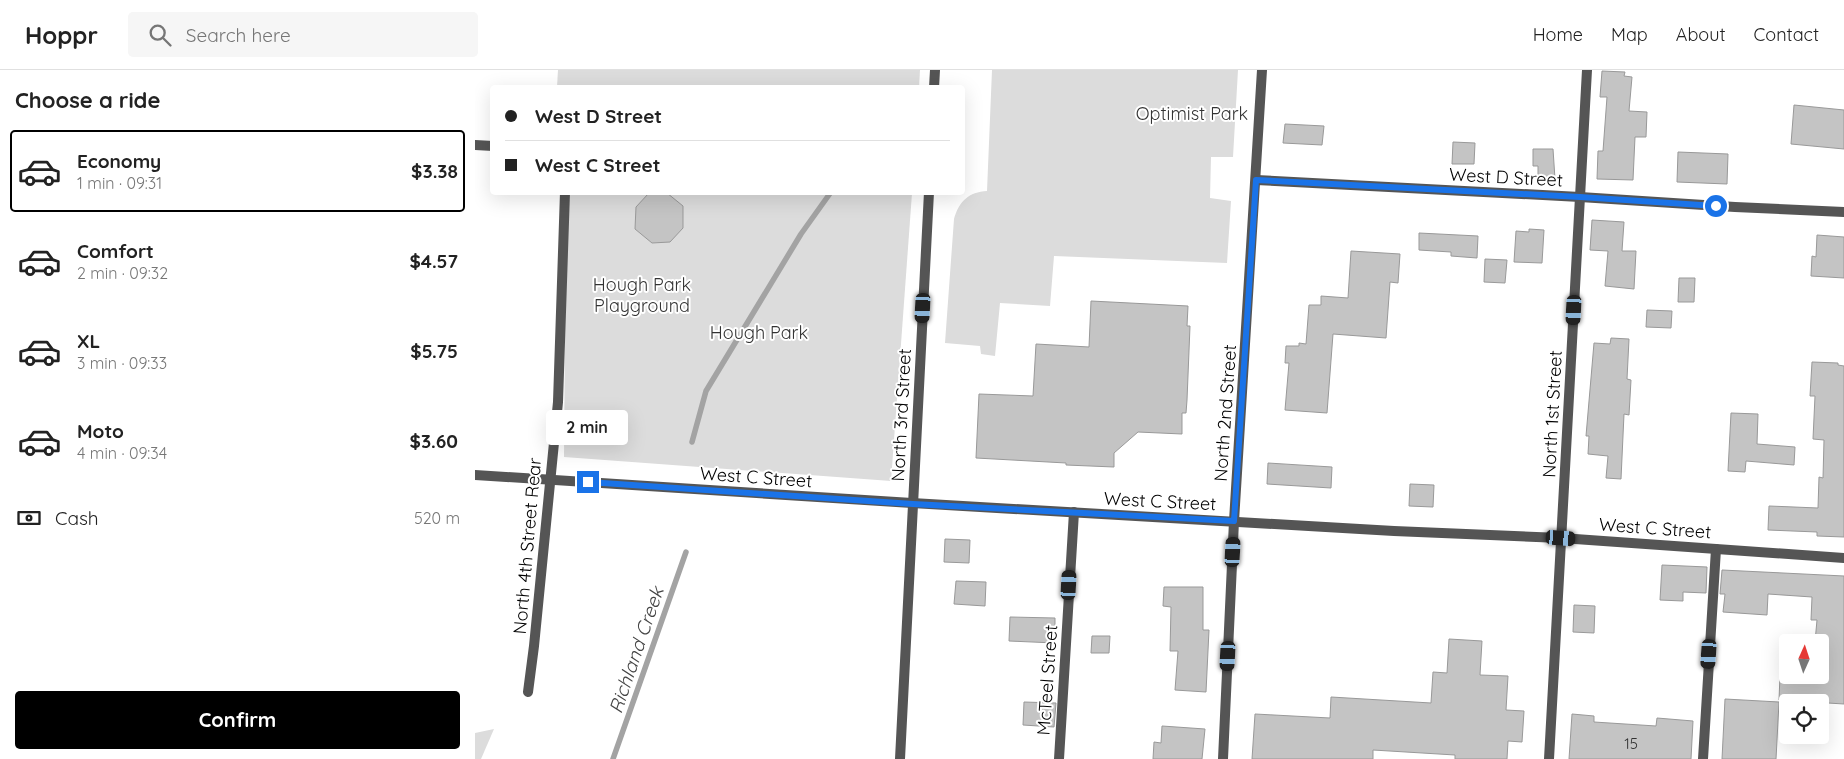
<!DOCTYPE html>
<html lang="en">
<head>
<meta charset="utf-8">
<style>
  :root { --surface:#fff; --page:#f6f6f6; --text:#222; --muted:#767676; --line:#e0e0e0; --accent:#000 }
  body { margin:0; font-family:Quicksand,sans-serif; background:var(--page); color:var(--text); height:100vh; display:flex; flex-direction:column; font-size:19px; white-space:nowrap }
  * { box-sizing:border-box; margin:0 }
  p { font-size:16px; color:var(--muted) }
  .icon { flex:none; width:28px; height:28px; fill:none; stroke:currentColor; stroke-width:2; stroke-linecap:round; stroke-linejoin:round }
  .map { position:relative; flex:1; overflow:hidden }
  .side { display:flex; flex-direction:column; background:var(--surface); width:475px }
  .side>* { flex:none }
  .hud { position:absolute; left:15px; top:15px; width:475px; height:110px; border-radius:5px; box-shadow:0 5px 20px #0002; display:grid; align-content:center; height:110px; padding:0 15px; background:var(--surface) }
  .needle { width:32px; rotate:3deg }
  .fabs { position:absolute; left:1304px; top:564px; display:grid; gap:10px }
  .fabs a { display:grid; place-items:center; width:50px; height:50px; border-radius:5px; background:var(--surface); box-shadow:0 5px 20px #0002; font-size:25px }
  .end { position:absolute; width:22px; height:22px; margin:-11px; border:6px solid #1a73e8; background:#fff; box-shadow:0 0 0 2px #fff }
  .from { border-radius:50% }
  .bubble { position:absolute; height:35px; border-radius:5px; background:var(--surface); box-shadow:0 5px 20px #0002; font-size:16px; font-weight:700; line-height:35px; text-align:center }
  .car { position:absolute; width:15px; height:30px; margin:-15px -8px; border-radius:6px; box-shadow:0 0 4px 1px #0007; background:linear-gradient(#222 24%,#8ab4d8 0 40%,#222 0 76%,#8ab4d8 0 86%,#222 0) }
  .hud b { display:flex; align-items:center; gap:18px; height:48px; font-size:19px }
  .hud b+b { border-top:1px solid var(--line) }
  .hud i { width:12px; height:12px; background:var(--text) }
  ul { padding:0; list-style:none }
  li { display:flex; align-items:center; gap:15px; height:82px; margin:0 10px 8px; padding:0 5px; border:2px solid transparent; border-radius:5px }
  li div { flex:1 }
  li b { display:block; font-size:19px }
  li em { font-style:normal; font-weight:700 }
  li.on { border-color:var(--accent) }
  li>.icon { width:45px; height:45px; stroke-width:1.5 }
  h2 { padding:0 15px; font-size:22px; line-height:60px }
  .pay { display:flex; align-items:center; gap:12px; height:55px; padding:0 15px; font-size:19px }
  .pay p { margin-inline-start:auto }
  .primary-button { display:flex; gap:10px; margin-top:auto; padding:10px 15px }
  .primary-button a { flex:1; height:58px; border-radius:5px; background:var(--accent); color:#fff; font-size:20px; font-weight:700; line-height:58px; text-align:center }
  header { display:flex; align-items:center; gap:30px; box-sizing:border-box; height:70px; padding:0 25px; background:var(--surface); border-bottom:1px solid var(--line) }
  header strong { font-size:24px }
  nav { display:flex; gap:28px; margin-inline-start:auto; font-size:18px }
  .search { width:350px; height:45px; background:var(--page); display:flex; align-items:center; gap:12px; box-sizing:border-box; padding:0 18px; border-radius:5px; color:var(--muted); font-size:19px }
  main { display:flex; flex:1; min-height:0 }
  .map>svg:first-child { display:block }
  .green { fill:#dcdcdc }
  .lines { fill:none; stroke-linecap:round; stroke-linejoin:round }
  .stream { stroke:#a3a3a3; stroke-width:5.5 }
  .building { fill:#c4c4c4; stroke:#999 }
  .street { stroke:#555; stroke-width:10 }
  .route { stroke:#1a73e8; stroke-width:6 }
  .labels { text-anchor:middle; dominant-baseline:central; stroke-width:4; stroke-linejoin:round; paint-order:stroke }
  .number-label { font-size:15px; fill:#313131 }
  .park-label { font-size:18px; fill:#333; stroke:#fff }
  .street-label { font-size:18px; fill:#000; stroke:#fff }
  .water-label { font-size:19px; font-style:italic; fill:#444; stroke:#fff }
</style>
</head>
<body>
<header>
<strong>Hoppr</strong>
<div class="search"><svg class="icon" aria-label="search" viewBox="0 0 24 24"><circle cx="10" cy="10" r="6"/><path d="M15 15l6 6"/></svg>Search here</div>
<nav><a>Home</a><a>Map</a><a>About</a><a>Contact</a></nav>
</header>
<main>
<section class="side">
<h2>Choose a ride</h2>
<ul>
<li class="on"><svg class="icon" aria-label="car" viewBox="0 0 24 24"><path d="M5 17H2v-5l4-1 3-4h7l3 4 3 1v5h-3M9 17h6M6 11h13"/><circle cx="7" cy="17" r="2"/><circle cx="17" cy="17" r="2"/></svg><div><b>Economy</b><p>1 min · 09:31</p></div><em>$3.38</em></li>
<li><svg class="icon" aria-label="car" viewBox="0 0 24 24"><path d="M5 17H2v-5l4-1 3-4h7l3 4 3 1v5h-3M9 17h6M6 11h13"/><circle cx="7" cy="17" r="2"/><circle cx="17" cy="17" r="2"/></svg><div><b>Comfort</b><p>2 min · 09:32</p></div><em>$4.57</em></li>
<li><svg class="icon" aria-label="car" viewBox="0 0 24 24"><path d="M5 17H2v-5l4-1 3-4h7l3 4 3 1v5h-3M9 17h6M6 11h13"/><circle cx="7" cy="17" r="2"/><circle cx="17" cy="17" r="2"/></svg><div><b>XL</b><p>3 min · 09:33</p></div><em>$5.75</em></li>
<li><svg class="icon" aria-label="car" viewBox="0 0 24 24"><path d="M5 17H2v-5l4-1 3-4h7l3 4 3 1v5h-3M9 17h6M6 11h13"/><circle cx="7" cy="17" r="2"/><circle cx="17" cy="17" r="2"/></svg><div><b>Moto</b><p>4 min · 09:34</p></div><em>$3.60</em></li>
</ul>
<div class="pay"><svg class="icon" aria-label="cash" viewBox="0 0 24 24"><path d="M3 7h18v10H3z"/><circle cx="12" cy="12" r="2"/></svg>Cash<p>520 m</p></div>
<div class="primary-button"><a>Confirm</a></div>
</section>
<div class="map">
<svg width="1369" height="689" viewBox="0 0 1369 689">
  <rect width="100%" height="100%" fill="#fff"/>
  <g class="green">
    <path d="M 83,0 L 445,0 L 444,18 L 82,17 Z"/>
    <path d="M 517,0 L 763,0 L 758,87 L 736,87 L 735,128 L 756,131 L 752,193 L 579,186 L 575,236 L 525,233 L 520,286 L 506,284 L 505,276 L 470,273 L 479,149 C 484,131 494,122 512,121 Z"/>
    <path d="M 91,123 L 437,123 L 416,411 L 89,387 Z"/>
    <path d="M 19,659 L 6,689 L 0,689 L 0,663 Z"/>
  </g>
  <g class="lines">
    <g class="stream">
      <path d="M 217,372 L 231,321 L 326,164 L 356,122"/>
      <path d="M 138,689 L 211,482"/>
    </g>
  </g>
  <g class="building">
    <path d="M 1127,1 L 1150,2 L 1149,6 L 1157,7 L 1154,41 L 1172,42 L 1171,67 L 1160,67 L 1158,110 L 1122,109 L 1123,81 L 1128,81 L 1132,27 L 1125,27 Z"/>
    <path d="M 1319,35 L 1369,40 L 1369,79 L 1316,74 Z"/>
    <path d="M 810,54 L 849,56 L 847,75 L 808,73 Z"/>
    <path d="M 978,72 L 1000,73 L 999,94 L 977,94 Z"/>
    <path d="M 1058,79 L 1078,79 L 1080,109 L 1063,109 L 1063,96 L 1058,96 Z"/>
    <path d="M 1203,82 L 1253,84 L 1252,114 L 1202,112 Z"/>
    <path d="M 192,123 L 208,136 L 208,158 L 195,172 L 177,173 L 160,159 L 161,137 L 173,124 Z"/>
    <path d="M 1117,150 L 1149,152 L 1147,181 L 1161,181 L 1159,219 L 1130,216 L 1133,181 L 1115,180 Z"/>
    <path d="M 1054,159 L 1069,160 L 1067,193 L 1039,192 L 1041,161 L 1054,162 Z"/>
    <path d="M 944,163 L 1003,166 L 1002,188 L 976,186 L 976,182 L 944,180 Z"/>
    <path d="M 1342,165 L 1369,167 L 1369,208 L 1336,206 L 1337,186 L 1341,187 Z"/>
    <path d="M 876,181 L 925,184 L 923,213 L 915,212 L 911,268 L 858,264 L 852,343 L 810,340 L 814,293 L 810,293 L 811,276 L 824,276 L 824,273 L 831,274 L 834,235 L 846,235 L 846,226 L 873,228 Z"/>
    <path d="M 1010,189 L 1032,190 L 1030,213 L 1009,212 Z"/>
    <path d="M 1204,208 L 1220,208 L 1219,232 L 1203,232 Z"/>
    <path d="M 616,231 L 713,236 L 712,256 L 715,256 L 712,330 L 711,343 L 707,343 L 707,364 L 663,362 L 639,383 L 639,397 L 591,395 L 591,393 L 501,388 L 504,324 L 558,326 L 561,274 L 614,277 Z"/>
    <path d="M 1172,240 L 1197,241 L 1196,258 L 1171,257 Z"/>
    <path d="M 1136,268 L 1154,269 L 1152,309 L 1156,310 L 1154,345 L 1149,344 L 1146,409 L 1131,408 L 1133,386 L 1113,384 L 1114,366 L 1111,366 L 1119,273 L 1135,274 Z"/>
    <path d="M 1337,292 L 1363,293 L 1363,295 L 1369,296 L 1369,467 L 1342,466 L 1342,462 L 1293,460 L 1294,436 L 1343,438 L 1344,407 L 1348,408 L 1349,370 L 1338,369 L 1340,326 L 1335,326 Z"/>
    <path d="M 1256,343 L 1283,344 L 1282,374 L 1320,377 L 1319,395 L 1271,391 L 1270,402 L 1253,401 Z"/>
    <path d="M 793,393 L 857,397 L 856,418 L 792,414 Z"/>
    <path d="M 935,414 L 959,415 L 958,437 L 934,436 Z"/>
    <path d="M 470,469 L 495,470 L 494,493 L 469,492 Z"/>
    <path d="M 1187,495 L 1232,497 L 1231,523 L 1208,522 L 1208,531 L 1185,530 Z"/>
    <path d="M 1247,500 L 1369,506 L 1369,634 L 1304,630 L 1305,605 L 1345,605 L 1345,572 L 1340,572 L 1342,550 L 1336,550 L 1337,527 L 1293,524 L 1292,545 L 1248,542 L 1250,524 L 1245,524 Z"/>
    <path d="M 481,511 L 511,512 L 510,536 L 479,534 Z"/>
    <path d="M 689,517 L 728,517 L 728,560 L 734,560 L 731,622 L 700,620 L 703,581 L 695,581 L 696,537 L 688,536 Z"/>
    <path d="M 1099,535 L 1120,536 L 1119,563 L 1098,562 Z"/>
    <path d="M 535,547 L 580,548 L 580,573 L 534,571 Z"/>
    <path d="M 617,566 L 635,566 L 634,583 L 616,583 Z"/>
    <path d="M 974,569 L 1007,571 L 1005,605 L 1033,606 L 1031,640 L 1049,641 L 1047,672 L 1033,671 L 1032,689 L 980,689 L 980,685 L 898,680 L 898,689 L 777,689 L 780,644 L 855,648 L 856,627 L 956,633 L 958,602 L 972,603 Z"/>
    <path d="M 1250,629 L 1304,632 L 1301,689 L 1247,689 Z"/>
    <path d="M 549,632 L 581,633 L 579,657 L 548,655 Z"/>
    <path d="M 1097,644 L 1119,646 L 1119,652 L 1181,656 L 1182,648 L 1218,651 L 1216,689 L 1094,689 Z"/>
    <path d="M 687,656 L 730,659 L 727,689 L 678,689 L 679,672 L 686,673 Z"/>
  </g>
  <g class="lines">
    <g class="street">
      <path d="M 459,18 L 460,0"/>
      <path d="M 0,75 L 18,76"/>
      <path d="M 781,110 L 1105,127 L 1260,137 L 1369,142"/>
      <path d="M 0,405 L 437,433 L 919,461 L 1086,468 L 1369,488"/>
      <path d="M 53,622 L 59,576 L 83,332 L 90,122"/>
      <path d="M 425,689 L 454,122"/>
      <path d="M 584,689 L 599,442"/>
      <path d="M 748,689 L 759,451 L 787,0"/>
      <path d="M 1074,689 L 1112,0"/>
      <path d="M 1228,689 L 1241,479"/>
    </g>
  </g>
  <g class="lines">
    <path class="route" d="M 113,412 L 438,434 L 759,451 L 781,110 L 1105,127 L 1241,136"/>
  </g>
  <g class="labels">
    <g class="number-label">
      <text x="1156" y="673">15</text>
    </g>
    <g class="park-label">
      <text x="717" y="43">Optimist Park</text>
      <text x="167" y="214">Hough Park<tspan x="167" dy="21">Playground</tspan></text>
      <text x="284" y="262">Hough Park</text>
    </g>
    <g class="street-label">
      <text transform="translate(1031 107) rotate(3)">West D Street</text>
      <text transform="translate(750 343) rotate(-86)">North 2nd Street</text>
      <text transform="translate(1077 344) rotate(-87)">North 1st Street</text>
      <text transform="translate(426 345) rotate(-87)">North 3rd Street</text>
      <text transform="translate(281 407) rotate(4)">West C Street</text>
      <text transform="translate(685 431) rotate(3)">West C Street</text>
      <text transform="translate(1180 458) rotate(4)">West C Street</text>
      <text transform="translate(52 476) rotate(-85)">North 4th Street Rear</text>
      <text transform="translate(572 610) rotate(-86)">McTeel Street</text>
    </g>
    <g class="water-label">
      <text transform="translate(161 580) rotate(-71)">Richland Creek</text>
    </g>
  </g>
</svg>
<div class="fabs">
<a><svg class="needle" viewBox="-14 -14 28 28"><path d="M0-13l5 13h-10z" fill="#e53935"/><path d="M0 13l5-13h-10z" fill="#767676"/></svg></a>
<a><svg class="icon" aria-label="locate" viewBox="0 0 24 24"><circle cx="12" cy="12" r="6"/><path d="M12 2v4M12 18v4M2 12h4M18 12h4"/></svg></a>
</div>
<i class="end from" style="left:1241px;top:136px"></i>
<i class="end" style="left:113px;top:412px"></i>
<div class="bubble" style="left:71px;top:340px;width:82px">2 min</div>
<i class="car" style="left:448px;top:238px;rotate:183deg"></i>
<i class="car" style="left:1099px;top:240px;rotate:183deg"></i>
<i class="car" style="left:1086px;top:468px;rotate:94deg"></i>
<i class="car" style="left:758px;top:482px;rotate:3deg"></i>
<i class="car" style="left:594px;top:515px;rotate:3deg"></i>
<i class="car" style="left:1234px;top:584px;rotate:184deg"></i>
<i class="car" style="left:753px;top:586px;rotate:183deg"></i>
<div class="hud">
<b><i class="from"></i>West D Street</b>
<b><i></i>West C Street</b>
</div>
</div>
</main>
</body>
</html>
